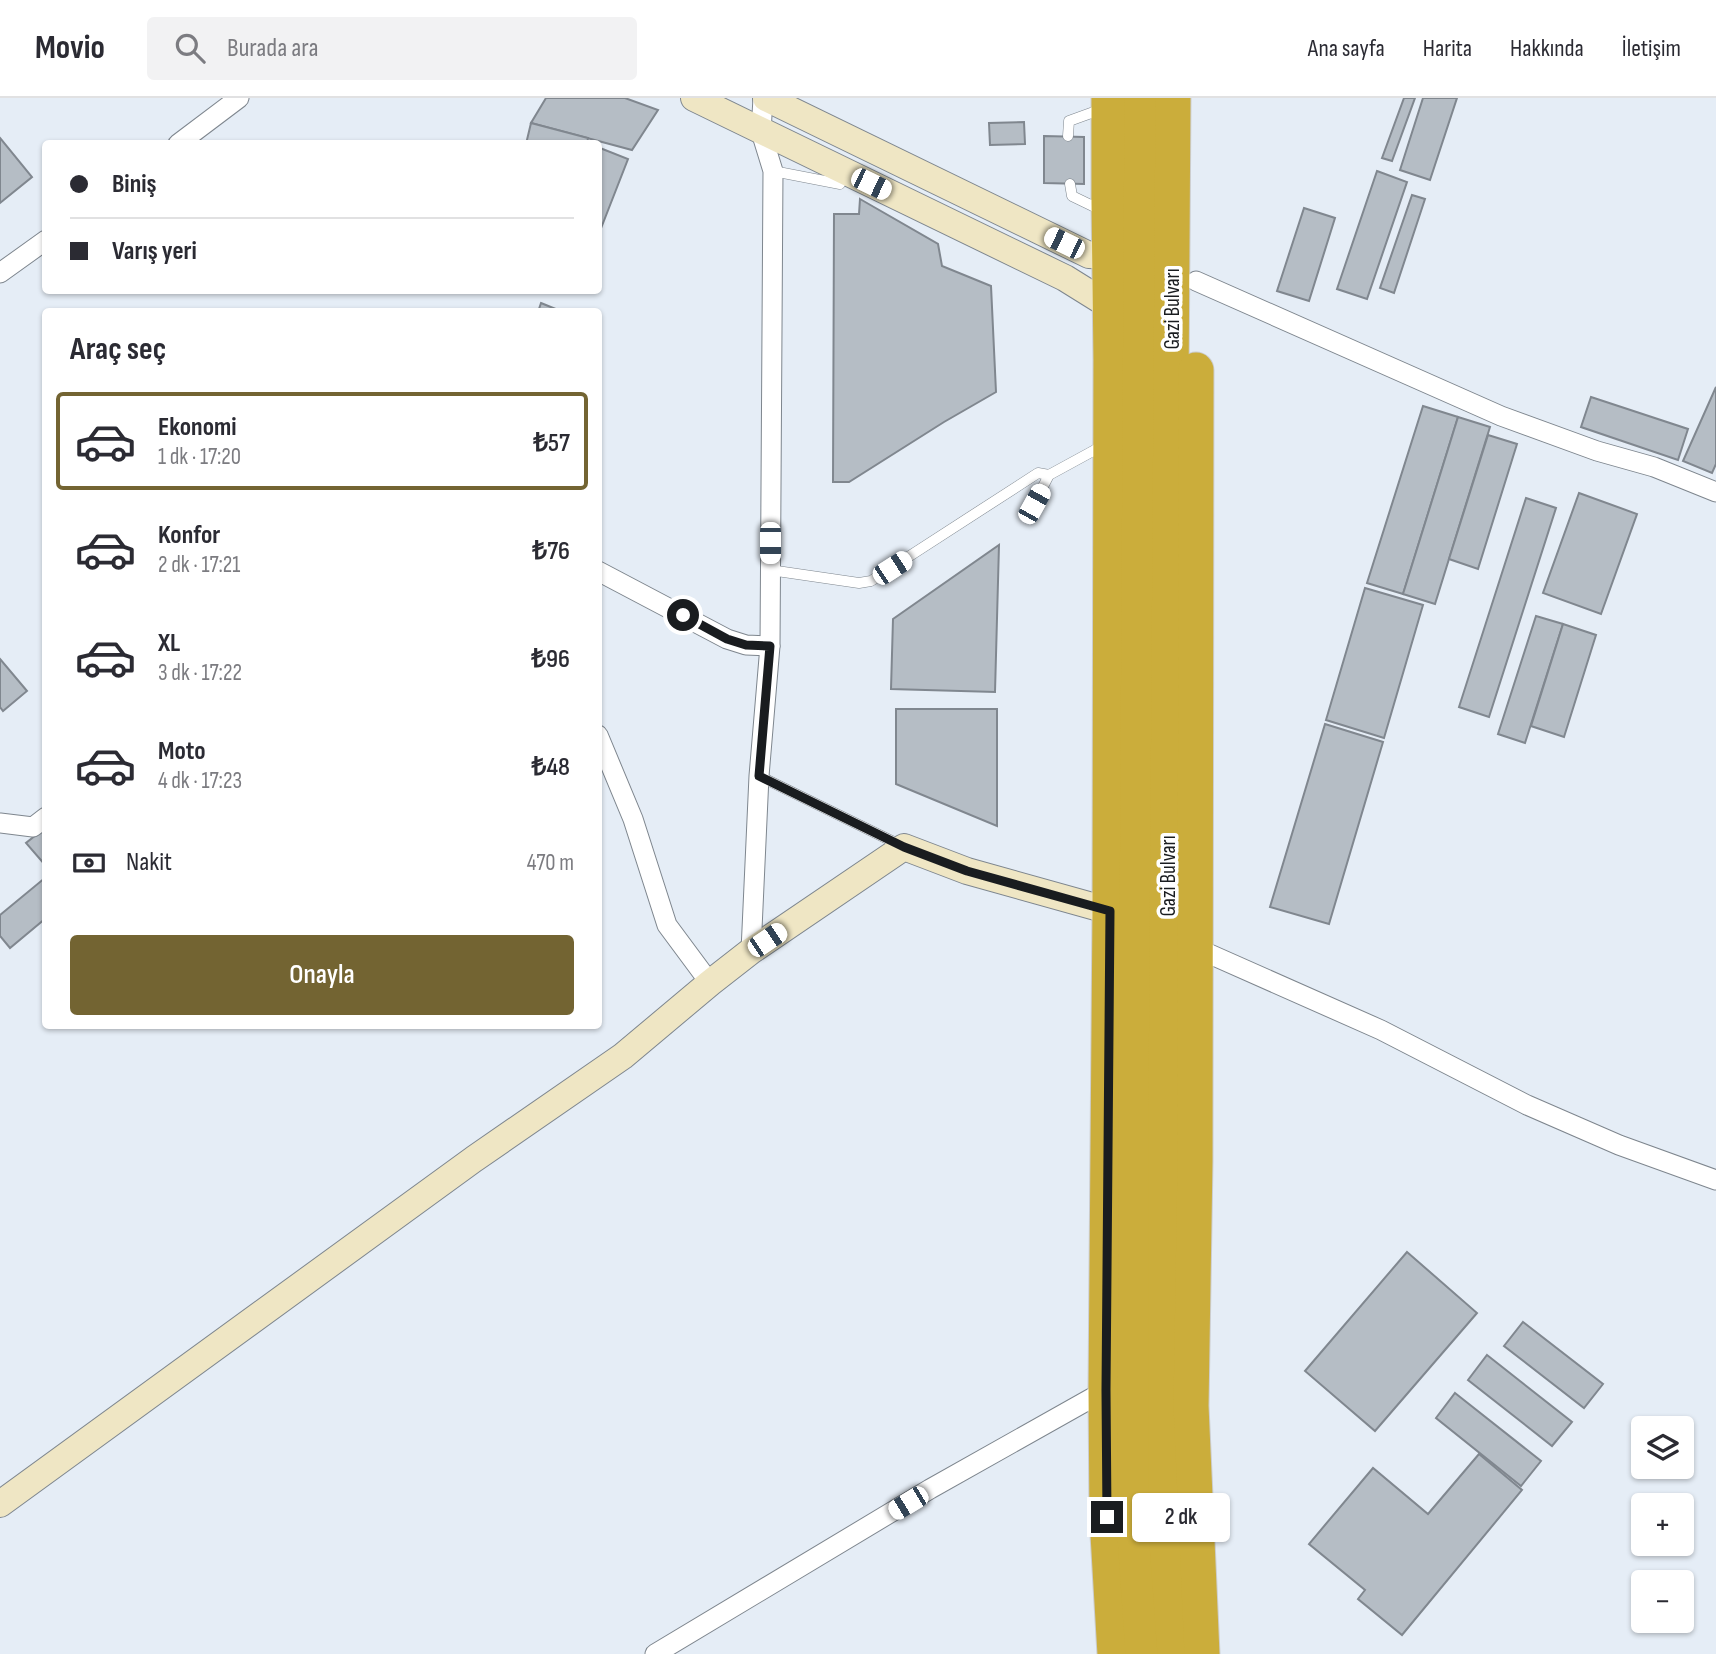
<!DOCTYPE html>
<html lang="tr">
<head>
<meta charset="utf-8">
<style>
  :root { --surface:#fff; --page:#f2f2f3; --text:#2b2b33; --muted:#7c7c81; --line:#e1e1e2; --accent:#736432 }
  body { margin:0; font-family:"Sofia Sans Condensed",sans-serif; background:var(--page); color:var(--text); height:100vh; display:flex; flex-direction:column; font-size:26px; white-space:nowrap }
  * { box-sizing:border-box; margin:0 }
  p { font-size:23px; color:var(--muted) }
  .icon { flex:none; width:38px; height:38px; fill:none; stroke:currentColor; stroke-width:2; stroke-linecap:round; stroke-linejoin:round }
  .map { position:relative; flex:1; overflow:hidden }
  .panel { position:absolute; left:42px; top:210px; width:560px; height:721px; display:flex; flex-direction:column; background:var(--surface); border-radius:7px; box-shadow:0 2px 5px #0004 }
  .panel>* { flex:none }
  .hud { position:absolute; left:42px; top:42px; width:560px; height:154px; border-radius:7px; box-shadow:0 2px 5px #0004; display:grid; align-content:center; height:154px; padding:0 28px; background:var(--surface) }
  .buttons { position:absolute; left:1631px; top:1318px; display:grid; gap:14px }
  .buttons a { display:grid; place-items:center; width:63px; height:63px; border-radius:7px; background:var(--surface); box-shadow:0 2px 5px #0004; font-size:35px }
  .end { position:absolute; width:32px; height:32px; margin:-16px; border:9px solid #191c1f; background:#fff; box-shadow:0 0 0 4px #fff }
  .from { border-radius:50% }
  .bubble { position:absolute; height:49px; border-radius:7px; background:var(--surface); box-shadow:0 2px 5px #0004; font-size:23px; font-weight:600; line-height:49px; text-align:center }
  .car { position:absolute; width:21px; height:42px; margin:-21px -10px; border-radius:9px; box-shadow:0 0 5px 2px #0007; background:linear-gradient(#fff 24%,#345 0 40%,#fff 0 76%,#345 0 86%,#fff 0) }
  .hud b { display:flex; align-items:center; gap:24px; height:66px; font-size:26px }
  .hud b+b { border-top:2px solid var(--line) }
  .hud i { width:18px; height:18px; background:var(--text) }
  ul { padding:0; list-style:none }
  li { display:flex; align-items:center; gap:21px; height:98px; margin:0 14px 10px; padding:0 14px; border:4px solid transparent; border-radius:7px }
  li div { flex:1 }
  li b { display:block; font-size:26px }
  li em { font-style:normal; font-weight:600 }
  li.active { border-color:var(--accent) }
  li>.icon { width:63px; height:63px; stroke-width:1.5 }
  h2 { padding:0 28px; font-size:32px; line-height:84px }
  .pay { display:flex; align-items:center; gap:18px; height:77px; padding:0 28px; font-size:26px }
  .pay p { margin-inline-start:auto }
  .action { display:flex; gap:14px; margin-top:auto; padding:14px 28px }
  .action a { flex:1; height:80px; border-radius:7px; background:var(--accent); color:#fff; font-size:28px; font-weight:600; line-height:80px; text-align:center }
  header { display:flex; align-items:center; gap:42px; box-sizing:border-box; height:98px; padding:0 35px; background:var(--surface); border-bottom:2px solid var(--line) }
  header strong { font-size:33px }
  nav { display:flex; gap:38px; margin-inline-start:auto; font-size:24px }
  .search { width:490px; height:63px; background:var(--page); display:flex; align-items:center; gap:18px; box-sizing:border-box; padding:0 24px; border-radius:7px; color:var(--muted); font-size:26px }
  .map>svg:first-child { display:block }
  .building { fill:#b5bdc5; stroke:#80878f; stroke-width:2 }
  .lines { fill:none; stroke-linecap:round; stroke-linejoin:round }
  .lane-casing { stroke:#7e868e; stroke-width:11 }
  .street-casing { stroke:#7e868e; stroke-width:21 }
  .secondary-casing { stroke:#7e868e; stroke-width:28 }
  .highway-casing { stroke:#cccdce; stroke-width:37 }
  .lane { stroke:#fff; stroke-width:10 }
  .street { stroke:#fff; stroke-width:19 }
  .secondary { stroke:#efe6c4; stroke-width:26 }
  .highway { stroke:#cbad3b; stroke-width:35 }
  .route { stroke:#191c1f; stroke-width:9 }
  .labels { text-anchor:middle; dominant-baseline:central; stroke-width:7; stroke-linejoin:round; paint-order:stroke }
  .street-label { font-size:21px; fill:#191c1f; stroke:#fff }
</style>
</head>
<body>
<header>
<strong>Movio</strong>
<div class="search"><svg class="icon" aria-label="search" viewBox="0 0 24 24"><circle cx="10" cy="10" r="6"/><path d="M15 15l6 6"/></svg>Burada ara</div>
<nav><a>Ana sayfa</a><a>Harita</a><a>Hakkında</a><a>İletişim</a></nav>
</header>
<div class="map">
<svg width="1716" height="1556" viewBox="0 0 1716 1556">
  <rect width="100%" height="100%" fill="#e5edf6"/>
  <g class="building">
    <path d="M 546,0 L 625,0 L 658,12 L 632,52 L 531,25 Z"/>
    <path d="M 1404,0 L 1415,0 L 1392,63 L 1382,60 Z"/>
    <path d="M 1423,0 L 1457,0 L 1430,82 L 1400,72 Z"/>
    <path d="M 1024,24 L 1025,46 L 990,47 L 989,25 Z"/>
    <path d="M 531,25 L 588,40 L 587,46 L 526,46 Z"/>
    <path d="M 1044,38 L 1084,39 L 1084,86 L 1044,85 Z"/>
    <path d="M 0,40 L 32,79 L 0,105 Z"/>
    <path d="M 600,50 L 628,61 L 598,138 L 598,54 Z"/>
    <path d="M 1377,73 L 1407,84 L 1367,201 L 1337,191 Z"/>
    <path d="M 1412,97 L 1425,101 L 1394,195 L 1380,190 Z"/>
    <path d="M 860,101 L 938,146 L 942,168 L 991,188 L 996,294 L 944,324 L 849,384 L 833,384 L 834,116 L 859,116 Z"/>
    <path d="M 1304,110 L 1335,120 L 1309,203 L 1277,193 Z"/>
    <path d="M 541,205 L 563,214 L 538,214 Z"/>
    <path d="M 1716,289 L 1716,366 L 1712,375 L 1683,363 Z"/>
    <path d="M 1591,299 L 1688,331 L 1678,362 L 1581,329 Z"/>
    <path d="M 1423,308 L 1458,319 L 1403,496 L 1367,485 Z"/>
    <path d="M 1458,319 L 1490,329 L 1435,506 L 1403,496 Z"/>
    <path d="M 1488,337 L 1517,346 L 1478,471 L 1449,461 Z"/>
    <path d="M 1579,395 L 1637,416 L 1601,516 L 1543,495 Z"/>
    <path d="M 1526,400 L 1556,410 L 1489,619 L 1459,609 Z"/>
    <path d="M 999,447 L 995,594 L 891,591 L 893,521 Z"/>
    <path d="M 1365,490 L 1423,507 L 1384,640 L 1326,622 Z"/>
    <path d="M 1536,518 L 1563,526 L 1525,645 L 1498,636 Z"/>
    <path d="M 1563,526 L 1596,537 L 1564,639 L 1531,628 Z"/>
    <path d="M 0,561 L 27,593 L 3,613 L 0,609 Z"/>
    <path d="M 896,611 L 997,611 L 997,728 L 896,686 Z"/>
    <path d="M 1325,626 L 1383,644 L 1329,826 L 1270,809 Z"/>
    <path d="M 46,729 L 46,768 L 26,745 Z"/>
    <path d="M 46,779 L 46,820 L 10,850 L 0,838 L 0,817 Z"/>
    <path d="M 1407,1154 L 1477,1215 L 1375,1333 L 1305,1273 Z"/>
    <path d="M 1523,1224 L 1603,1286 L 1584,1310 L 1504,1248 Z"/>
    <path d="M 1487,1257 L 1572,1324 L 1552,1348 L 1468,1282 Z"/>
    <path d="M 1455,1295 L 1541,1363 L 1521,1388 L 1436,1320 Z"/>
    <path d="M 1479,1356 L 1522,1392 L 1402,1537 L 1358,1501 L 1365,1492 L 1309,1446 L 1373,1370 L 1428,1416 Z"/>
  </g>
  <g class="lines">
    <g class="lane-casing">
      <g id="lane">
        <path d="M 1068,38 L 1069,23 L 1102,11"/>
        <path d="M 773,73 L 840,86"/>
        <path d="M 1070,86 L 1072,98 L 1101,112"/>
        <path d="M 1034,406 L 1049,377 L 1104,347"/>
        <path d="M 770,472 L 859,485 L 871,483 L 1038,375 L 1049,377"/>
        <path d="M 759,678 L 900,747"/>
      </g>
    </g>
    <g class="street-casing">
      <g id="street">
        <path d="M 178,46 L 239,0"/>
        <path d="M 0,175 L 46,142"/>
        <path d="M 1196,183 L 1501,318 L 1597,353 L 1654,369 L 1716,394"/>
        <path d="M 598,473 L 727,541 L 746,547 L 770,548"/>
        <path d="M 598,637 L 633,721 L 667,827 L 710,885"/>
        <path d="M 0,725 L 33,729 L 46,719"/>
        <path d="M 1189,849 L 1196,850 L 1381,932 L 1527,1007 L 1619,1047 L 1716,1082"/>
        <path d="M 751,853 L 759,678 L 770,548 L 773,73 L 761,34 L 763,0"/>
        <path d="M 655,1556 L 930,1391 L 1106,1292"/>
      </g>
    </g>
    <g class="secondary-casing">
      <g id="secondary">
        <path d="M 694,0 L 1065,180 L 1110,208"/>
        <path d="M 766,0 L 1089,157 L 1109,158"/>
        <path d="M 0,1406 L 474,1061 L 623,958 L 710,885 L 751,853 L 904,749 L 967,773 L 1110,813"/>
      </g>
    </g>
    <g class="highway-casing">
      <g id="highway">
        <path d="M 1109,0 L 1109,104 L 1111,261 L 1110,813 L 1106,1292 L 1107,1419 L 1115,1556"/>
        <path d="M 1142,0 L 1136,1007 L 1135,1439 L 1143,1556"/>
        <path d="M 1173,0 L 1166,1007 L 1166,1432 L 1175,1556"/>
        <path d="M 1196,272 L 1195,1063 L 1191,1308 L 1202,1556"/>
      </g>
    </g>
    <use href="#lane" class="lane"/>
    <use href="#street" class="street"/>
    <use href="#secondary" class="secondary"/>
    <use href="#highway" class="highway"/>
  </g>
  <g class="lines">
    <path class="route" d="M 683,517 L 727,541 L 746,547 L 770,548 L 759,678 L 904,749 L 967,773 L 1110,813 L 1106,1292 L 1107,1419"/>
  </g>
  <g class="labels">
    <g class="street-label">
      <text transform="translate(1172 211) rotate(-90)">Gazi Bulvarı</text>
      <text transform="translate(1168 778) rotate(-90)">Gazi Bulvarı</text>
    </g>
  </g>
</svg>
<div class="buttons">
<a><svg class="icon" aria-label="layers" viewBox="0 0 24 24"><path d="M12 4l9 5-9 5-9-5zM3 14l9 5 9-5"/></svg></a>
<a>+</a>
<a>−</a>
</div>
<i class="end from" style="left:683px;top:517px"></i>
<i class="end" style="left:1107px;top:1419px"></i>
<div class="bubble" style="left:1132px;top:1395px;width:98px">2 dk</div>
<i class="car" style="left:871px;top:86px;rotate:116deg"></i>
<i class="car" style="left:1064px;top:145px;rotate:296deg"></i>
<i class="car" style="left:1034px;top:406px;rotate:29deg"></i>
<i class="car" style="left:770px;top:445px;rotate:180deg"></i>
<i class="car" style="left:892px;top:470px;rotate:57deg"></i>
<i class="car" style="left:767px;top:842px;rotate:56deg"></i>
<i class="car" style="left:908px;top:1405px;rotate:239deg"></i>
<div class="hud">
<b><i class="from"></i>Biniş</b>
<b><i></i>Varış yeri</b>
</div>
<section class="panel">
<h2>Araç seç</h2>
<ul>
<li class="active"><svg class="icon" aria-label="car" viewBox="0 0 24 24"><path d="M5 17H2v-5l4-1 3-4h7l3 4 3 1v5h-3M9 17h6M6 11h13"/><circle cx="7" cy="17" r="2"/><circle cx="17" cy="17" r="2"/></svg><div><b>Ekonomi</b><p>1 dk · 17:20</p></div><em>₺57</em></li>
<li><svg class="icon" aria-label="car" viewBox="0 0 24 24"><path d="M5 17H2v-5l4-1 3-4h7l3 4 3 1v5h-3M9 17h6M6 11h13"/><circle cx="7" cy="17" r="2"/><circle cx="17" cy="17" r="2"/></svg><div><b>Konfor</b><p>2 dk · 17:21</p></div><em>₺76</em></li>
<li><svg class="icon" aria-label="car" viewBox="0 0 24 24"><path d="M5 17H2v-5l4-1 3-4h7l3 4 3 1v5h-3M9 17h6M6 11h13"/><circle cx="7" cy="17" r="2"/><circle cx="17" cy="17" r="2"/></svg><div><b>XL</b><p>3 dk · 17:22</p></div><em>₺96</em></li>
<li><svg class="icon" aria-label="car" viewBox="0 0 24 24"><path d="M5 17H2v-5l4-1 3-4h7l3 4 3 1v5h-3M9 17h6M6 11h13"/><circle cx="7" cy="17" r="2"/><circle cx="17" cy="17" r="2"/></svg><div><b>Moto</b><p>4 dk · 17:23</p></div><em>₺48</em></li>
</ul>
<div class="pay"><svg class="icon" aria-label="cash" viewBox="0 0 24 24"><path d="M3 7h18v10H3z"/><circle cx="12" cy="12" r="2"/></svg>Nakit<p>470 m</p></div>
<div class="action"><a>Onayla</a></div>
</section>
</div>
</body>
</html>
